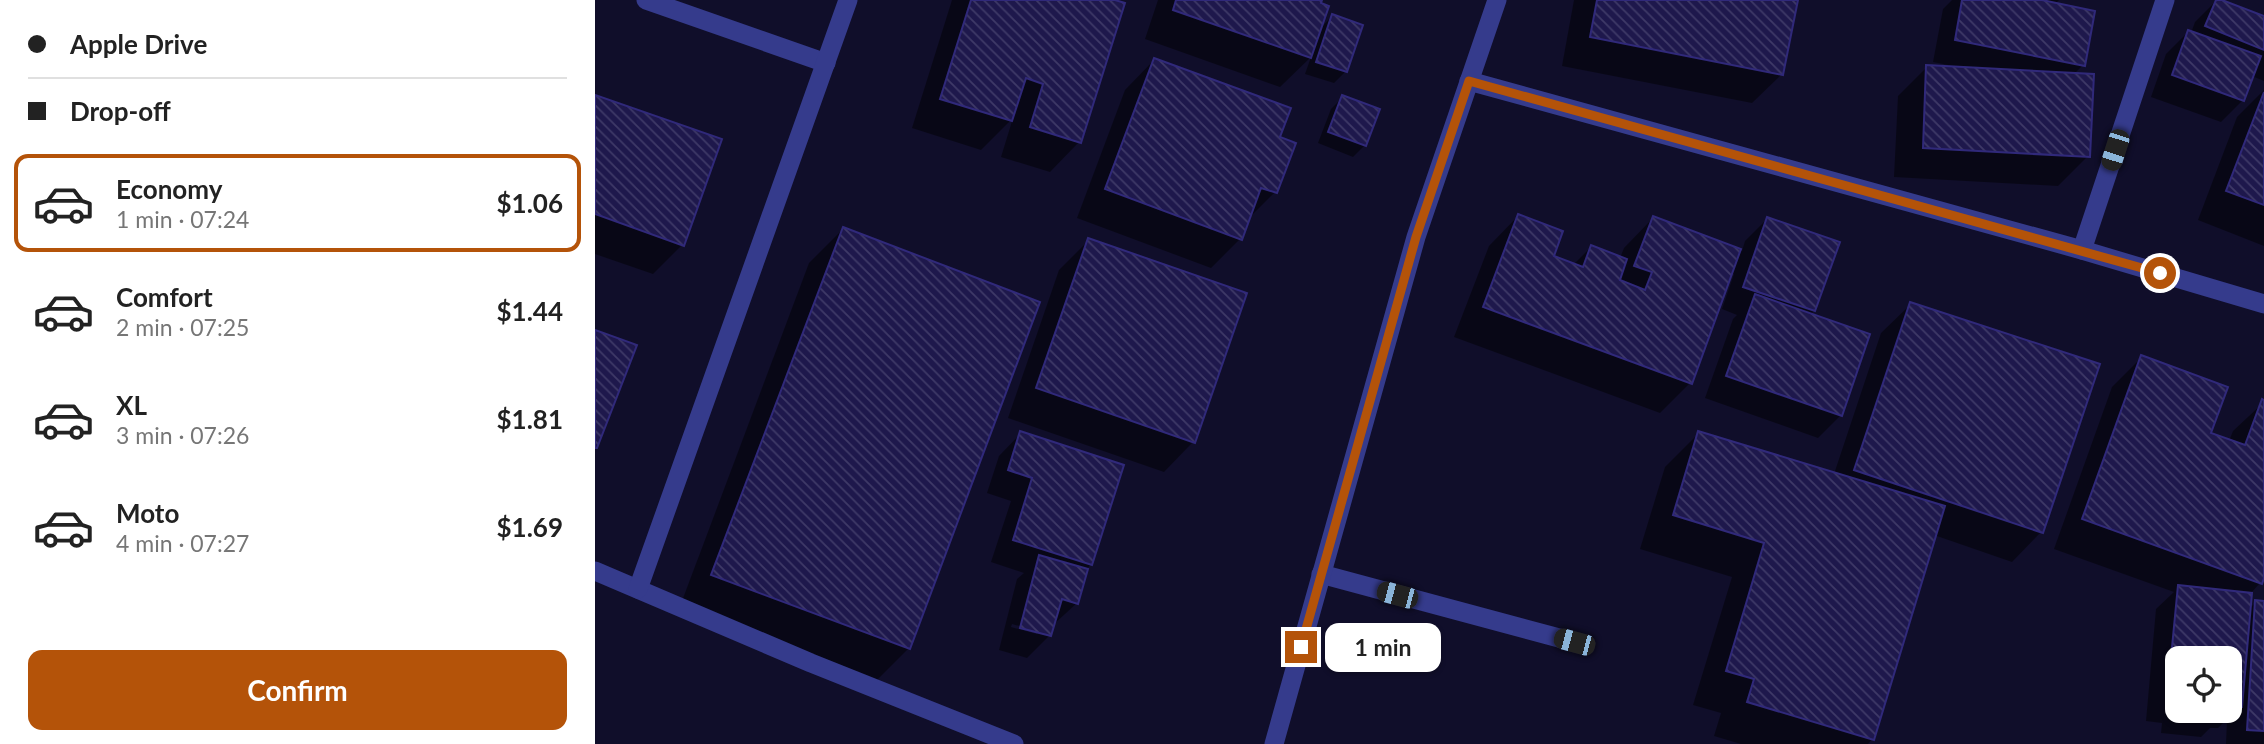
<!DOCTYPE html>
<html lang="en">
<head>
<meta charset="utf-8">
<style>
  :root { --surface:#fff; --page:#f6f6f6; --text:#222; --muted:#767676; --line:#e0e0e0; --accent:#b45309 }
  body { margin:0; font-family:Lato,sans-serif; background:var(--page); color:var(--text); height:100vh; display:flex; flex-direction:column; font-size:26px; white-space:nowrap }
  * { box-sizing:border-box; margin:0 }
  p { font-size:23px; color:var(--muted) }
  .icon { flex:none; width:38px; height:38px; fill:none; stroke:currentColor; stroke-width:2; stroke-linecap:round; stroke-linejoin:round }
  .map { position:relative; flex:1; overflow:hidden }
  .details { display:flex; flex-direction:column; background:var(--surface); width:595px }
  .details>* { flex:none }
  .top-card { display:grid; align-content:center; height:154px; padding:0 28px; background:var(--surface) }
  .buttons { position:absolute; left:1570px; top:646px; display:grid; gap:14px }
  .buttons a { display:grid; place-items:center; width:77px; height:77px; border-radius:14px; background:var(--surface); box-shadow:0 2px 5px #0004; font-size:35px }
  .end { position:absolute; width:32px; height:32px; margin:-16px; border:9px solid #b45309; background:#fff; box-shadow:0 0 0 4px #fff }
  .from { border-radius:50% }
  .bubble { position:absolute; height:49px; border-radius:14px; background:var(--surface); box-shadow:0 2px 5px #0004; font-size:23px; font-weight:700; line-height:49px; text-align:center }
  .car { position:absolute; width:21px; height:42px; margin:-21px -10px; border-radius:9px; box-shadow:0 0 5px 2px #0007; background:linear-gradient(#222 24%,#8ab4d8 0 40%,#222 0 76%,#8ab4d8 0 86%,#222 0) }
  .top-card b { display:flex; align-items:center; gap:24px; height:66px; font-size:26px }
  .top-card b+b { border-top:2px solid var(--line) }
  .top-card i { width:18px; height:18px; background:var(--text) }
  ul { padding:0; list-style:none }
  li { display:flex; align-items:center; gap:21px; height:98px; margin:0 14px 10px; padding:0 14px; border:4px solid transparent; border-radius:14px }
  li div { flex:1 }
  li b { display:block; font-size:26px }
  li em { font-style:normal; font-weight:700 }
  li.active { border-color:var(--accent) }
  li>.icon { width:63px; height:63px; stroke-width:1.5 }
  .action { display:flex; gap:14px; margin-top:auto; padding:14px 28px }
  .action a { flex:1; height:80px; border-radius:14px; background:var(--accent); color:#fff; font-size:28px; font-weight:700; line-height:80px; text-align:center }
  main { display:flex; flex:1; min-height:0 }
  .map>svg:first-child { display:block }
  .shadow { fill:#0007; fill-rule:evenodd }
  .building { fill:url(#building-back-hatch); stroke:#30297a; stroke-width:2 }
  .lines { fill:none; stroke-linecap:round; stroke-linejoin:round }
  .service { stroke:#353b8c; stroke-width:19 }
  .minor { stroke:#353b8c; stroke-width:19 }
  .route { stroke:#b45309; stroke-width:9 }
</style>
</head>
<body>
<main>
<section class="details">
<div class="top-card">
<b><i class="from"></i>Apple Drive</b>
<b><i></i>Drop-off</b>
</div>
<ul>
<li class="active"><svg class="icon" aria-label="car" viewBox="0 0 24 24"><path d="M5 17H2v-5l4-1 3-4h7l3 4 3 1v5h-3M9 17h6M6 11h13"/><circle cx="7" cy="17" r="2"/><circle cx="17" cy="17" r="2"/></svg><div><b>Economy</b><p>1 min · 07:24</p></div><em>$1.06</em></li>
<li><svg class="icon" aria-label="car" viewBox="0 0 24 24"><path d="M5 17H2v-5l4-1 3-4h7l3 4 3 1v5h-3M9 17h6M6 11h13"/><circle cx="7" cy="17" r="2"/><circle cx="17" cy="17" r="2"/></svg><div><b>Comfort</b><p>2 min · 07:25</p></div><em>$1.44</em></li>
<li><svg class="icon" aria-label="car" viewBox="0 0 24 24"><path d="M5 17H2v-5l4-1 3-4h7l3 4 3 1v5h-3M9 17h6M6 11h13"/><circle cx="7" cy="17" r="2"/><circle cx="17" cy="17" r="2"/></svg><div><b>XL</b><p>3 min · 07:26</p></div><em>$1.81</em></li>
<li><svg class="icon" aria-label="car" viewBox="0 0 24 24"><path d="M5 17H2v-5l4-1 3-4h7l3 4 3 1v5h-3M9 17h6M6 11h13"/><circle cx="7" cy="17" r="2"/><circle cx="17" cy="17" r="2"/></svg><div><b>Moto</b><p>4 min · 07:27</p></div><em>$1.69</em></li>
</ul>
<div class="action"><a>Confirm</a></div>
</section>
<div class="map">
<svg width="1669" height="744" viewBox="0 0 1669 744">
  <defs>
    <pattern id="building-back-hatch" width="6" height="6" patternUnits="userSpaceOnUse" patternTransform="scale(1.75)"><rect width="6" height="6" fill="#1e184c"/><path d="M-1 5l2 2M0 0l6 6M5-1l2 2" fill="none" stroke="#3e3967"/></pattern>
  </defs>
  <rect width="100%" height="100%" fill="#100e2a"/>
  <g class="shadow">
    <path d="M 357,0 L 514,0 L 484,142 L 455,172 L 406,157 L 418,118 L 386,150 L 317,128 Z"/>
    <path d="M 563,0 L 725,0 L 725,29 L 737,16 L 751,71 L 739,83 L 710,74 L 716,57 L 685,87 L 550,39 Z"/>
    <path d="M 979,0 L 1201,0 L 1187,74 L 1157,103 L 967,66 Z"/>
    <path d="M 1357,0 L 1464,0 L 1460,4 L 1488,65 L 1479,74 L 1493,156 L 1463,186 L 1299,177 L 1303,96 L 1332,67 L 1358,68 L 1358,66 L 1338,62 L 1348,9 Z"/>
    <path d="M 1622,0 L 1669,18 L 1669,81 L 1657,76 L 1648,100 L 1626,122 L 1556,97 L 1571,54 L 1593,32 L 1596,33 L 1600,22 Z"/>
    <path d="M 559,60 L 683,139 L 680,192 L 652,220 L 645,239 L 616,268 L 482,218 L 530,90 Z"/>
    <path d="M 1669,90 L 1669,246 L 1603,220 L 1642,117 Z"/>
    <path d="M 0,96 L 87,245 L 58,274 L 0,254 Z"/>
    <path d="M 748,97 L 770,145 L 758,157 L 723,143 L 736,109 Z"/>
    <path d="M 923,216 L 957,257 L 978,265 L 996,247 L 1025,258 L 1029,248 L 1058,218 L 1147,251 L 1150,241 L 1172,219 L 1242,243 L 1219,311 L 1214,315 L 1246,415 L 1223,438 L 1110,398 L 1138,319 L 1142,315 L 1127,309 L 1139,274 L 1136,273 L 1095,383 L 1065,413 L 859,337 L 894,246 Z"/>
    <path d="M 248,229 L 314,648 L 280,682 L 84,609 L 214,263 Z"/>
    <path d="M 494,240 L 598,442 L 569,472 L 413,418 L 464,270 Z"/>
    <path d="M 1316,304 L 1446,532 L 1417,562 L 1339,535 L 1277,739 L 1273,744 L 1146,744 L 1119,736 L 1126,713 L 1098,705 L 1137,577 L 1045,549 L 1070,467 L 1104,433 L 1239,474 L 1286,333 Z"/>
    <path d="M 1547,357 L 1614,434 L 1634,441 L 1638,431 L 1669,402 L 1669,573 L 1665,583 L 1656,593 L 1654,609 L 1661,602 L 1669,603 L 1669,744 L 1631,744 L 1632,719 L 1623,728 L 1615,728 L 1606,737 L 1566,733 L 1567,723 L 1551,721 L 1561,609 L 1579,592 L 1459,549 L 1517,387 ZM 1582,658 L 1634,658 L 1634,710 L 1582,710 Z"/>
    <path d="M 426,433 L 496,564 L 492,569 L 482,603 L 458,625 L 455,635 L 432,658 L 404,650 L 422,579 L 429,573 L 396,562 L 416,501 L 392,493 L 404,456 ZM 417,624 L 442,631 L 442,634 L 416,627 Z"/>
  </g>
  <g class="building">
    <path d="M 376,0 L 520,0 L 530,3 L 486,143 L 435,127 L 448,84 L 431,78 L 417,121 L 345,99 Z"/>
    <path d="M 581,0 L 727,0 L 726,3 L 734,6 L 716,58 L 578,10 Z"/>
    <path d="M 1002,0 L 1203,0 L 1188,75 L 995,37 Z"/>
    <path d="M 1367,0 L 1447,0 L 1500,11 L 1490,66 L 1360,40 Z"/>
    <path d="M 1621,0 L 1627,0 L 1669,16 L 1669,50 L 1610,26 Z"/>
    <path d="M 737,14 L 768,25 L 752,72 L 721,62 Z"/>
    <path d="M 1593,30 L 1666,56 L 1649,101 L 1577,75 Z"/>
    <path d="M 559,58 L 696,108 L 685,137 L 701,143 L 682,193 L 666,188 L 647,240 L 510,189 Z"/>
    <path d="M 1331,65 L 1499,74 L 1495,157 L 1328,148 Z"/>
    <path d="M 1669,92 L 1669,205 L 1631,191 Z"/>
    <path d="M 0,95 L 127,139 L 89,246 L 0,214 Z"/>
    <path d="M 747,95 L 785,109 L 771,146 L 733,132 Z"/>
    <path d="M 923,214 L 968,231 L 959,256 L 988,267 L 996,245 L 1032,259 L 1025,280 L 1050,290 L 1057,272 L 1039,266 L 1058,216 L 1146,249 L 1097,384 L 888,307 Z"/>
    <path d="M 1172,217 L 1245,242 L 1220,311 L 1148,287 Z"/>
    <path d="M 248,227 L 445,302 L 315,649 L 116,575 Z"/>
    <path d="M 493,238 L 652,293 L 600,443 L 441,388 Z"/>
    <path d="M 1160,294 L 1275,334 L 1247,416 L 1131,376 Z"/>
    <path d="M 1315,302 L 1505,364 L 1448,533 L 1259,470 Z"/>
    <path d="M 0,330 L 42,345 L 2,448 L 0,448 Z"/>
    <path d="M 1546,355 L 1633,387 L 1616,433 L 1650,445 L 1667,399 L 1669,400 L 1669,578 L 1667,584 L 1487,519 Z"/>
    <path d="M 425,431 L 529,465 L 497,565 L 418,540 L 437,478 L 413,470 Z"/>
    <path d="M 1103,431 L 1350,506 L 1279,740 L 1152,702 L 1159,679 L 1131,671 L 1169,543 L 1078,515 Z"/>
    <path d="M 444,555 L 493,569 L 483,604 L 467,599 L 456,636 L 425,628 Z"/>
    <path d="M 1583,585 L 1657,593 L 1647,707 L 1634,706 L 1634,658 L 1582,658 L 1582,700 L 1572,699 Z"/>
    <path d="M 1660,600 L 1669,601 L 1669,731 L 1652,730 Z"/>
  </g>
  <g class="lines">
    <path class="service" d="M 726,574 L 979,642"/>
    <g class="minor">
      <path d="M 51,0 L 231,63"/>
      <path d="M 874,81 L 1487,250 L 1669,304"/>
      <path d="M 1487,250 L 1570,0"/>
      <path d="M 0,571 L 216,663 L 419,744"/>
      <path d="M 43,589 L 253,0"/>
      <path d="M 679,744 L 821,237 L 902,0"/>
    </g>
  </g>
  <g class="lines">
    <path class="route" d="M 706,647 L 821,237 L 874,81 L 1565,273"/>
  </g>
</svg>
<div class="buttons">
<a><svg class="icon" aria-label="locate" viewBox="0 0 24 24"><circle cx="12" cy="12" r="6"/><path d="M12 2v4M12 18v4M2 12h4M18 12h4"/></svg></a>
</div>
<i class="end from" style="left:1565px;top:273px"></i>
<i class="end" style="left:706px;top:647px"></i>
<div class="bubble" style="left:730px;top:623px;width:116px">1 min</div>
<i class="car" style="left:1520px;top:150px;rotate:198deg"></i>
<i class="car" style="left:802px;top:595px;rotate:285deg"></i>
<i class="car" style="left:979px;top:642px;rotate:285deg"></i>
</div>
</main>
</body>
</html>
